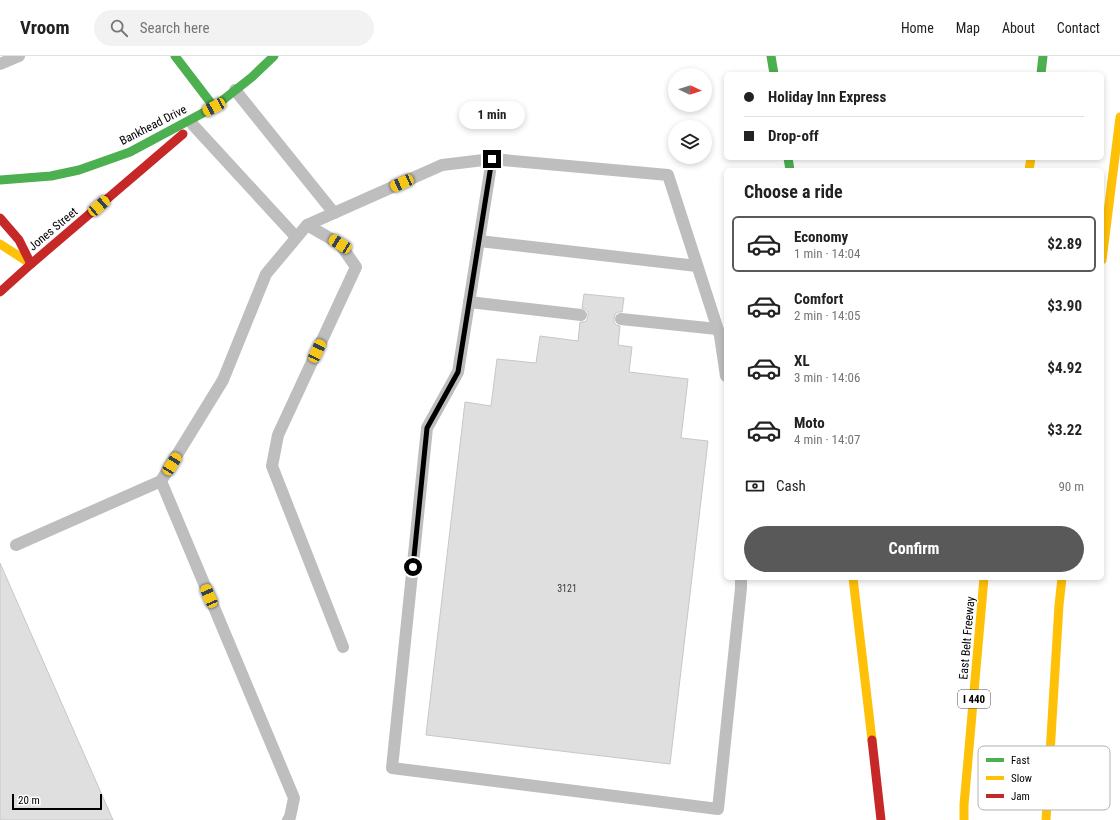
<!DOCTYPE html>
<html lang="en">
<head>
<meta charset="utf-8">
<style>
  :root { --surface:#fff; --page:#f2f2f2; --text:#222; --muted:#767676; --line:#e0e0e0; --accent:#595959 }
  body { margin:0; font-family:"Roboto Condensed",sans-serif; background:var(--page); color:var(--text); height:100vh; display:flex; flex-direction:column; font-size:15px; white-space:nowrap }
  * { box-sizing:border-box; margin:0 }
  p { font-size:13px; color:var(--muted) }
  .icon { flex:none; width:22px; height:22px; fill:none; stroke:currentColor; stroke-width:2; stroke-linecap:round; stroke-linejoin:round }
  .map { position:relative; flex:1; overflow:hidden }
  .side { position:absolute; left:724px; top:112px; width:380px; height:412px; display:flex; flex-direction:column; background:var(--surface); border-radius:6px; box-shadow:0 2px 6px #0003 }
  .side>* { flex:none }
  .hud { position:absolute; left:724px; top:16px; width:380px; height:88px; border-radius:6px; box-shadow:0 2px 6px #0003; display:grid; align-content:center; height:88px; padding:0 20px; background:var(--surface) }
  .needle { width:26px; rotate:94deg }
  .fabs { position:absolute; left:668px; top:12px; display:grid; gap:8px }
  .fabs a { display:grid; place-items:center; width:44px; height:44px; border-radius:50%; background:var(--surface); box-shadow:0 2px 6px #0003; font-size:20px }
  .scale { position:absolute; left:12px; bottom:10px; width:90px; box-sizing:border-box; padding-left:4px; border:2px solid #000; border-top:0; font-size:11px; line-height:14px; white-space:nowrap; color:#000; -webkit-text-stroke:3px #fff; paint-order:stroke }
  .end { position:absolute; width:18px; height:18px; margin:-9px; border:5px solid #000; background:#fff; box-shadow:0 0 0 2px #fff }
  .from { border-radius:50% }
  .bubble { position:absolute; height:28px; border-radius:14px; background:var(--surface); box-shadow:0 2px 6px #0003; font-size:13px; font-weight:700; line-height:28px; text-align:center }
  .car { position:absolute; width:12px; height:24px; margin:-12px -6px; border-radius:5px; box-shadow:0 0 3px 1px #0007; background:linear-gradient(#f5c518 24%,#345 0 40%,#f5c518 0 76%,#345 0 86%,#f5c518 0) }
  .hud b { display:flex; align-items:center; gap:14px; height:38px; font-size:15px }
  .hud b+b { border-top:1px solid var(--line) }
  .hud i { width:10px; height:10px; background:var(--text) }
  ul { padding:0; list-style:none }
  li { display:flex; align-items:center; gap:12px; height:56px; margin:0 8px 6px; padding:0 12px; border:2px solid transparent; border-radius:6px }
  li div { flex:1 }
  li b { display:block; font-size:15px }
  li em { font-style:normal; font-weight:700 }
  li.selected { border-color:var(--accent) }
  li>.icon { width:36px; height:36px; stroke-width:1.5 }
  h2 { padding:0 20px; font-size:18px; line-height:48px }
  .pay { display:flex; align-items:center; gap:10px; height:44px; padding:0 20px; font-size:15px }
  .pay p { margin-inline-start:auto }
  .action { display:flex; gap:8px; margin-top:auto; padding:8px 20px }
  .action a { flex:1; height:46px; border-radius:24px; background:var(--accent); color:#fff; font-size:16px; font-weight:700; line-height:46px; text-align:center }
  header { display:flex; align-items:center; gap:24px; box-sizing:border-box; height:56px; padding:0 20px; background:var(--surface); border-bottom:1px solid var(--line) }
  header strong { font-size:19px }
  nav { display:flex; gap:22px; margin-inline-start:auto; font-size:14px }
  .search { width:280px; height:36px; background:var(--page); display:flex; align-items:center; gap:10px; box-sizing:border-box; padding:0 14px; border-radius:22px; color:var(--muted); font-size:15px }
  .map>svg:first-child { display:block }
  .building { fill:#dfdfdf; stroke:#c7c7c7 }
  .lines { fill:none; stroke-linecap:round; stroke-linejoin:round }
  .lane { stroke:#bebebe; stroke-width:12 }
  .fast { stroke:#4caf50; stroke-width:9 }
  .slow { stroke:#ffc107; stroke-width:9 }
  .jam { stroke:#c62828; stroke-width:9 }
  .route { stroke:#000; stroke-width:5 }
  .labels { text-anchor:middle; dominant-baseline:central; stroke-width:3; stroke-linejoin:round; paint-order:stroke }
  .number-label { font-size:10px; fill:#383838 }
  .shield { fill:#fff; stroke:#4c4c4c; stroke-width:1 }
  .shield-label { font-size:11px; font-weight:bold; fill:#000 }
  .street-label { font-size:12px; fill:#000; stroke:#fff }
  .key { fill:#fff; stroke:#b2b2b2; stroke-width:1 }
  .key-label { font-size:11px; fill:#000 }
</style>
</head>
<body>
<header>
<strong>Vroom</strong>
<div class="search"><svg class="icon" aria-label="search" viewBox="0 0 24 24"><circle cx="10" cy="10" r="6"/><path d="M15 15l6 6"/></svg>Search here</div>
<nav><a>Home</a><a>Map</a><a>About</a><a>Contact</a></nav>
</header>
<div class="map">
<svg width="1120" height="764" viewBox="0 0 1120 764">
  <rect width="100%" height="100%" fill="#fff"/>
  <g class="building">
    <path d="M 584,238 L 624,242 L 622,256 L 618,256 L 615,258 L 614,263 L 614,266 L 616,269 L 620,270 L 618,289 L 632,291 L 629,316 L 688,323 L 681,382 L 708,385 L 670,708 L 426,679 L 465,346 L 491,350 L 497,303 L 536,307 L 540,280 L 578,285 L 580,266 L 584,266 L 587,264 L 588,260 L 588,256 L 585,253 L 582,252 Z"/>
    <path d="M 0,507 L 113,764 L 0,764 Z"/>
  </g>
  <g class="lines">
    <g class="lane">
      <path d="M 0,8 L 19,0"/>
      <path d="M 235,34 L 334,157"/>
      <path d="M 193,69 L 296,181"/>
      <path d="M 492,103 L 458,316 L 427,372 L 392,712 L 718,753 L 741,532 L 741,522"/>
      <path d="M 307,169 L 340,188 L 356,211 L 278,379 L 272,410 L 343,591"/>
      <path d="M 479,185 L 697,210"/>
      <path d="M 469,246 L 581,259"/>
      <path d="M 621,263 L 717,273"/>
      <path d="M 16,489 L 161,425"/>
      <path d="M 288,764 L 290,761 L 294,742 L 161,425 L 223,324 L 266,218 L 307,169 L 442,109 L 492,103 L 668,119 L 720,280 L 726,320"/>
    </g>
    <g class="fast">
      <path d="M 175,0 L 214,51"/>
      <path d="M 771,0 L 774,18"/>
      <path d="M 1041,18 L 1043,0"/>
      <path d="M 788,102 L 790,114"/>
      <path d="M 0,124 L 51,120 L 79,114 L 130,96 L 214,51 L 252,21 L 274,0"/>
    </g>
    <g class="slow">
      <path d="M 1029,114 L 1031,102"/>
      <path d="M 0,188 L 28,206"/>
      <path d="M 1102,204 L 1120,61"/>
      <path d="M 853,522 L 872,684"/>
      <path d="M 964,764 L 964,749 L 984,522"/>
      <path d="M 1046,764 L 1059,549 L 1062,522"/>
    </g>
    <g class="jam">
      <path d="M 0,162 L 19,184 L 31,208"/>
      <path d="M 0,236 L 31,208 L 183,78"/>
      <path d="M 872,684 L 881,764"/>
    </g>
  </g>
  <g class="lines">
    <path class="route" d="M 413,511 L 427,372 L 458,316 L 492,103"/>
  </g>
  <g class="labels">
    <g class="number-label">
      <text x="567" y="532">3121</text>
    </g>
    <rect class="shield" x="958" y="634" width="32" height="18" rx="3"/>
    <g class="shield-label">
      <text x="974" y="643">I 440</text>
    </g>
    <g class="street-label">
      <text transform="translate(153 69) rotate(-27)">Bankhead Drive</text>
      <text transform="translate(53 173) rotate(-40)">Jones Street</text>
      <text transform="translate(967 582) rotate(-85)">East Belt Freeway</text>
    </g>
  </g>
  <rect x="978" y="690" width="132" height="64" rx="6" class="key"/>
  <rect x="986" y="702" width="18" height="4" fill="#4caf50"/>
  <rect x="986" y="720" width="18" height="4" fill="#ffc107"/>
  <rect x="986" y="738" width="18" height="4" fill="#c62828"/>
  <g class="key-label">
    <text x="1011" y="708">Fast</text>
    <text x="1011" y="726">Slow</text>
    <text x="1011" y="744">Jam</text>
  </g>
</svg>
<div class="fabs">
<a><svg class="needle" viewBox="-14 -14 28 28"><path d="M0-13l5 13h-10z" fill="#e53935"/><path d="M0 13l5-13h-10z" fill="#767676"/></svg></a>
<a><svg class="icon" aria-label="layers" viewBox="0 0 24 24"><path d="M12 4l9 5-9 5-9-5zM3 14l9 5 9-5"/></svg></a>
</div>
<div class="scale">20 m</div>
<i class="end from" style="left:413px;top:511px"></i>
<i class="end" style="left:492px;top:103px"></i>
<div class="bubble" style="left:459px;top:45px;width:66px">1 min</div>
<i class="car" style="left:214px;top:51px;rotate:242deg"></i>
<i class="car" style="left:402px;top:127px;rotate:246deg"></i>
<i class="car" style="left:99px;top:150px;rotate:49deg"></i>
<i class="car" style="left:340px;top:188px;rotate:302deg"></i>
<i class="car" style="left:317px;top:295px;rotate:25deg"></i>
<i class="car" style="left:172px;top:408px;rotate:32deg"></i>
<i class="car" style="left:209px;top:540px;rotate:337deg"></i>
<div class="hud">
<b><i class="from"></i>Holiday Inn Express</b>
<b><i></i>Drop-off</b>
</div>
<section class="side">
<h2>Choose a ride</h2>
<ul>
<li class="selected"><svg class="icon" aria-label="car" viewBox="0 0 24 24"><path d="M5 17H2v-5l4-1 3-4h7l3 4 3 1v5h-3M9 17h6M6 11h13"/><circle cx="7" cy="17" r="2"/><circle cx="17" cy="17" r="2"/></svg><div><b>Economy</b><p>1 min · 14:04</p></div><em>$2.89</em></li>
<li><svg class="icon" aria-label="car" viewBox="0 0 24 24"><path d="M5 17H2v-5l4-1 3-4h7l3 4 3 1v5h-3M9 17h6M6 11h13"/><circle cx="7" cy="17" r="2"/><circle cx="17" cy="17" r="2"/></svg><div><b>Comfort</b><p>2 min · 14:05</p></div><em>$3.90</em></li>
<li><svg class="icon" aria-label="car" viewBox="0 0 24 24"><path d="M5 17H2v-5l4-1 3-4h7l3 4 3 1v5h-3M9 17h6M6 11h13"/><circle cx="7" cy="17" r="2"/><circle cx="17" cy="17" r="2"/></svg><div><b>XL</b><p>3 min · 14:06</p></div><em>$4.92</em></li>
<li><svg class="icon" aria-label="car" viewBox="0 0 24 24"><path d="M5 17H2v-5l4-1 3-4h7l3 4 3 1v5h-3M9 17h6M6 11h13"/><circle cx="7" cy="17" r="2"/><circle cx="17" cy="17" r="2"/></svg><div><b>Moto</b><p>4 min · 14:07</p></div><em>$3.22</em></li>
</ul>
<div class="pay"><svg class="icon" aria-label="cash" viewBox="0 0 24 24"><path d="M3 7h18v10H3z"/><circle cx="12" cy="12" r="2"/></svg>Cash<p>90 m</p></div>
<div class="action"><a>Confirm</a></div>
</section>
</div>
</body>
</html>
